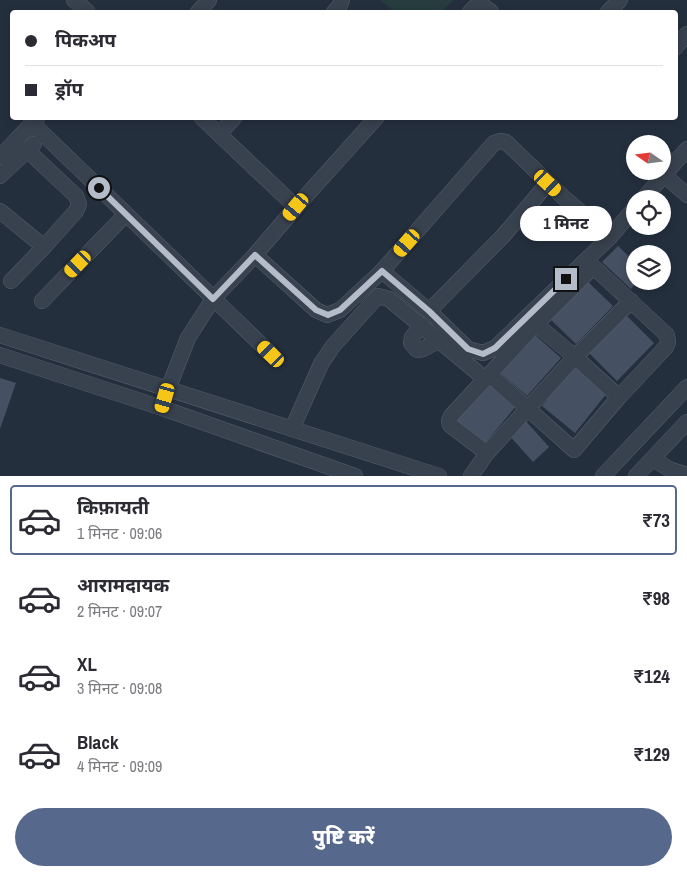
<!DOCTYPE html>
<html lang="hi">
<head>
<meta charset="utf-8">
<style>
  :root { --surface:#fff; --page:#f7f7f7; --text:#2b2b33; --muted:#7c7c81; --line:#e1e1e2; --accent:#56698c }
  body { margin:0; font-family:"Archivo Narrow","Noto Sans Devanagari",sans-serif; background:var(--page); color:var(--text); height:100vh; display:flex; flex-direction:column; font-size:19px; white-space:nowrap }
  * { box-sizing:border-box; margin:0 }
  p { font-size:16px; color:var(--muted) }
  .icon { flex:none; width:28px; height:28px; fill:none; stroke:currentColor; stroke-width:2; stroke-linecap:round; stroke-linejoin:round }
  .map { position:relative; height:476px; overflow:hidden }
  .side { display:flex; flex-direction:column; background:var(--surface); flex:1 }
  .side>* { flex:none }
  .banner { position:absolute; left:10px; top:10px; width:668px; height:110px; border-radius:5px; box-shadow:0 2px 8px #0003; display:grid; align-content:center; height:110px; padding:0 15px; background:var(--surface) }
  .needle { width:32px; rotate:284deg }
  .fabs { position:absolute; left:626px; top:135px; display:grid; gap:10px }
  .fabs a { display:grid; place-items:center; width:45px; height:45px; border-radius:50%; background:var(--surface); box-shadow:0 2px 8px #0003; font-size:25px }
  .end { position:absolute; width:22px; height:22px; margin:-11px; border:6px solid #b4bcc9; background:#111; box-shadow:0 0 0 2px #111 }
  .from { border-radius:50% }
  .bubble { position:absolute; height:35px; border-radius:18px; background:var(--surface); box-shadow:0 2px 8px #0003; font-size:16px; font-weight:800; line-height:35px; text-align:center }
  .car { position:absolute; width:15px; height:30px; margin:-15px -8px; border-radius:6px; box-shadow:0 0 4px 1px #0007; background:linear-gradient(#f5c518 24%,#345 0 40%,#f5c518 0 76%,#345 0 86%,#f5c518 0) }
  .banner b { display:flex; align-items:center; gap:18px; height:48px; font-size:19px }
  .banner b+b { border-top:1px solid var(--line) }
  .banner i { width:12px; height:12px; background:var(--text) }
  ul { padding:9px 0 0; list-style:none }
  li { display:flex; align-items:center; gap:15px; height:70px; margin:0 10px 8px; padding:0 5px; border:2px solid transparent; border-radius:5px }
  li div { flex:1 }
  li b { display:block; font-size:19px }
  li em { font-style:normal; font-weight:800 }
  li.selected { border-color:var(--accent) }
  li>.icon { width:45px; height:45px; stroke-width:1.5 }
  .primary-button { display:flex; gap:10px; margin-top:auto; padding:10px 15px }
  .primary-button a { flex:1; height:58px; border-radius:30px; background:var(--accent); color:#fff; font-size:20px; font-weight:800; line-height:58px; text-align:center }
  .map>svg:first-child { display:block }
  .green { fill:#263c3f }
  .building { fill:#455162 }
  .lines { fill:none; stroke-linecap:round; stroke-linejoin:round }
  .minor-casing { stroke:#565f6c; stroke-width:16 }
  .minor { stroke:#38414e; stroke-width:15 }
  .route { stroke:#b4bcc9; stroke-width:6 }
</style>
</head>
<body>
<div class="map">
<svg width="687" height="476" viewBox="0 0 687 476">
  <rect width="100%" height="100%" fill="#242f3e"/>
  <path class="green" d="M 380,0 L 453,0 L 442,12 L 395,12 Z"/>
  <g class="building">
    <path d="M 618,246 L 635,262 L 635,281 L 638,281 L 631,289 L 602,262 Z"/>
    <path d="M 586,280 L 613,306 L 576,344 L 549,318 Z"/>
    <path d="M 623,312 L 654,343 L 617,381 L 586,350 Z"/>
    <path d="M 534,334 L 561,358 L 527,396 L 500,373 Z"/>
    <path d="M 574,366 L 607,393 L 575,433 L 542,406 Z"/>
    <path d="M 0,378 L 16,383 L 0,429 Z"/>
    <path d="M 490,382 L 517,405 L 482,447 L 455,423 Z"/>
    <path d="M 524,419 L 549,447 L 533,462 L 508,434 Z"/>
  </g>
  <g class="lines">
    <g class="minor-casing">
      <g id="minor">
        <path d="M 74,0 L 88,12"/>
        <path d="M 479,3 L 491,12"/>
        <path d="M 198,12 L 209,0"/>
        <path d="M 334,12 L 339,7 L 342,0"/>
        <path d="M 470,12 L 482,0"/>
        <path d="M 608,12 L 620,0"/>
        <path d="M 675,48 L 687,34"/>
        <path d="M 32,123 L 271,354"/>
        <path d="M 219,134 L 234,118"/>
        <path d="M 0,157 L 37,118"/>
        <path d="M 664,175 L 687,195"/>
        <path d="M 0,176 L 34,144"/>
        <path d="M 643,199 L 687,149"/>
        <path d="M 296,207 L 376,118"/>
        <path d="M 0,211 L 44,247"/>
        <path d="M 255,255 L 316,310 L 327,315 L 340,310 L 382,271 L 494,143 L 500,141 L 506,142 L 563,197 L 610,237"/>
        <path d="M 382,271 L 429,311 L 468,349 L 483,353 L 495,348 L 610,237 L 635,208"/>
        <path d="M 11,281 L 44,247 L 76,211 L 79,204 L 76,196 L 27,150"/>
        <path d="M 42,301 L 126,214"/>
        <path d="M 429,311 L 503,236 L 548,183"/>
        <path d="M 536,324 L 575,357 L 619,397"/>
        <path d="M 422,325 L 412,337 L 411,343 L 417,350 L 423,349 L 440,340"/>
        <path d="M 0,335 L 439,476"/>
        <path d="M 0,355 L 162,408 L 355,476"/>
        <path d="M 490,375 L 574,450 L 619,397 L 666,347 L 668,342 L 667,335 L 586,260"/>
        <path d="M 165,397 L 188,338 L 213,299 L 255,255 L 296,207 L 202,118"/>
        <path d="M 292,429 L 321,364 L 333,346 L 378,296 L 389,299 L 478,373"/>
        <path d="M 487,453 L 450,425 L 449,421 L 451,416 L 536,324 L 593,267"/>
        <path d="M 653,459 L 671,470 L 687,475"/>
        <path d="M 471,476 L 487,453 L 575,357 L 631,301"/>
        <path d="M 603,476 L 687,387"/>
        <path d="M 636,476 L 687,422"/>
      </g>
    </g>
    <use href="#minor" class="minor"/>
  </g>
  <g class="lines">
    <path class="route" d="M 99,188 L 213,299 L 255,255 L 316,310 L 328,315 L 340,310 L 382,271 L 429,311 L 468,349 L 483,354 L 495,348 L 566,279"/>
  </g>
</svg>
<div class="fabs">
<a><svg class="needle" viewBox="-14 -14 28 28"><path d="M0-13l5 13h-10z" fill="#e53935"/><path d="M0 13l5-13h-10z" fill="#7c7c81"/></svg></a>
<a><svg class="icon" aria-label="locate" viewBox="0 0 24 24"><circle cx="12" cy="12" r="6"/><path d="M12 2v4M12 18v4M2 12h4M18 12h4"/></svg></a>
<a><svg class="icon" aria-label="layers" viewBox="0 0 24 24"><path d="M12 4l9 5-9 5-9-5zM3 14l9 5 9-5"/></svg></a>
</div>
<i class="end from" style="left:99px;top:188px"></i>
<i class="end" style="left:566px;top:279px"></i>
<div class="bubble" style="left:520px;top:206px;width:92px">1 मिनट</div>
<i class="car" style="left:548px;top:183px;rotate:133deg"></i>
<i class="car" style="left:296px;top:207px;rotate:220deg"></i>
<i class="car" style="left:407px;top:243px;rotate:221deg"></i>
<i class="car" style="left:78px;top:264px;rotate:224deg"></i>
<i class="car" style="left:271px;top:354px;rotate:314deg"></i>
<i class="car" style="left:165px;top:398px;rotate:196deg"></i>
<div class="banner">
<b><i class="from"></i>पिकअप</b>
<b><i></i>ड्रॉप</b>
</div>
</div>
<section class="side">
<ul>
<li class="selected"><svg class="icon" aria-label="car" viewBox="0 0 24 24"><path d="M5 17H2v-5l4-1 3-4h7l3 4 3 1v5h-3M9 17h6M6 11h13"/><circle cx="7" cy="17" r="2"/><circle cx="17" cy="17" r="2"/></svg><div><b>किफ़ायती</b><p>1 मिनट · 09:06</p></div><em>₹73</em></li>
<li><svg class="icon" aria-label="car" viewBox="0 0 24 24"><path d="M5 17H2v-5l4-1 3-4h7l3 4 3 1v5h-3M9 17h6M6 11h13"/><circle cx="7" cy="17" r="2"/><circle cx="17" cy="17" r="2"/></svg><div><b>आरामदायक</b><p>2 मिनट · 09:07</p></div><em>₹98</em></li>
<li><svg class="icon" aria-label="car" viewBox="0 0 24 24"><path d="M5 17H2v-5l4-1 3-4h7l3 4 3 1v5h-3M9 17h6M6 11h13"/><circle cx="7" cy="17" r="2"/><circle cx="17" cy="17" r="2"/></svg><div><b>XL</b><p>3 मिनट · 09:08</p></div><em>₹124</em></li>
<li><svg class="icon" aria-label="car" viewBox="0 0 24 24"><path d="M5 17H2v-5l4-1 3-4h7l3 4 3 1v5h-3M9 17h6M6 11h13"/><circle cx="7" cy="17" r="2"/><circle cx="17" cy="17" r="2"/></svg><div><b>Black</b><p>4 मिनट · 09:09</p></div><em>₹129</em></li>
</ul>
<div class="primary-button"><a>पुष्टि करें</a></div>
</section>
</body>
</html>
